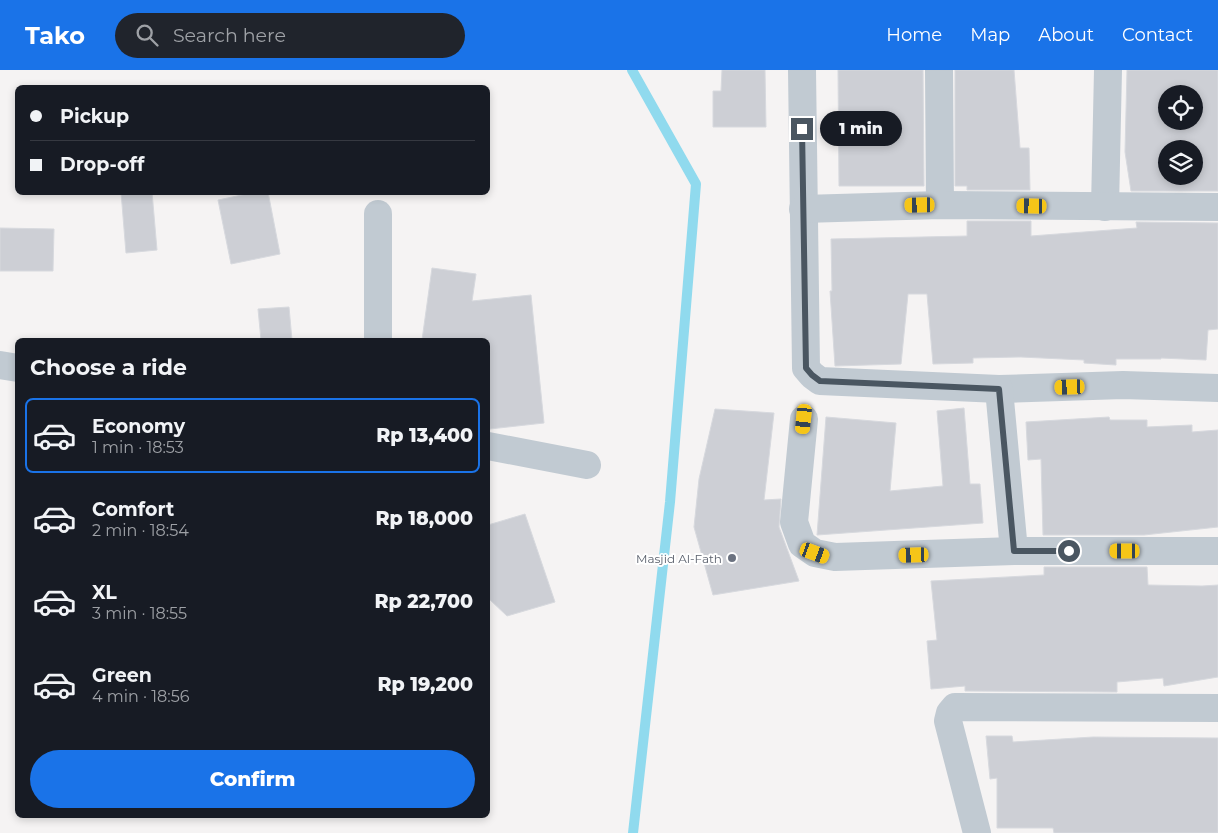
<!DOCTYPE html>
<html lang="en">
<head>
<meta charset="utf-8">
<style>
  :root { --surface:#171b24; --page:#20242c; --text:#f1f3f6; --muted:#9ea1a6; --line:#363941; --accent:#1a73e8 }
  body { margin:0; font-family:Montserrat,sans-serif; background:var(--page); color:var(--text); height:100vh; display:flex; flex-direction:column; font-size:19px; white-space:nowrap }
  * { box-sizing:border-box; margin:0 }
  p { font-size:16px; color:var(--muted) }
  .icon { flex:none; width:28px; height:28px; fill:none; stroke:currentColor; stroke-width:2; stroke-linecap:round; stroke-linejoin:round }
  .map { position:relative; flex:1; overflow:hidden }
  .sheet { position:absolute; left:15px; top:268px; width:475px; height:480px; display:flex; flex-direction:column; background:var(--surface); border-radius:8px; box-shadow:0 2px 8px #0003 }
  .sheet>* { flex:none }
  .guide { position:absolute; left:15px; top:15px; width:475px; height:110px; border-radius:8px; box-shadow:0 2px 8px #0003; display:grid; align-content:center; height:110px; padding:0 15px; background:var(--surface) }
  .fabs { position:absolute; left:1158px; top:15px; display:grid; gap:10px }
  .fabs a { display:grid; place-items:center; width:45px; height:45px; border-radius:50%; background:var(--surface); box-shadow:0 2px 8px #0003; font-size:25px }
  .end { position:absolute; width:22px; height:22px; margin:-11px; border:6px solid #4a5661; background:#fff; box-shadow:0 0 0 2px #fff }
  .from { border-radius:50% }
  .bubble { position:absolute; height:35px; border-radius:18px; background:var(--surface); box-shadow:0 2px 8px #0003; font-size:16px; font-weight:800; line-height:35px; text-align:center }
  .car { position:absolute; width:15px; height:30px; margin:-15px -8px; border-radius:6px; box-shadow:0 0 4px 1px #0007; background:linear-gradient(#f5c518 24%,#345 0 40%,#f5c518 0 76%,#345 0 86%,#f5c518 0) }
  .guide b { display:flex; align-items:center; gap:18px; height:48px; font-size:19px }
  .guide b+b { border-top:1px solid var(--line) }
  .guide i { width:12px; height:12px; background:var(--text) }
  ul { padding:0; list-style:none }
  li { display:flex; align-items:center; gap:15px; height:75px; margin:0 10px 8px; padding:0 5px; border:2px solid transparent; border-radius:8px }
  li div { flex:1 }
  li b { display:block; font-size:19px }
  li em { font-style:normal; font-weight:800 }
  li.current { border-color:var(--accent) }
  li>.icon { width:45px; height:45px; stroke-width:1.5 }
  h2 { padding:0 15px; font-size:22px; line-height:60px }
  .action { display:flex; gap:10px; margin-top:auto; padding:10px 15px }
  .action a { flex:1; height:58px; border-radius:30px; background:var(--accent); color:#fff; font-size:20px; font-weight:800; line-height:58px; text-align:center }
  header { display:flex; align-items:center; gap:30px; box-sizing:border-box; height:70px; padding:0 25px; background:var(--accent); color:#fff }
  header strong { font-size:24px }
  nav { display:flex; gap:28px; margin-inline-start:auto; font-size:18px }
  .search { width:350px; height:45px; background:var(--page); display:flex; align-items:center; gap:12px; box-sizing:border-box; padding:0 18px; border-radius:28px; color:var(--muted); font-size:19px }
  .map>svg:first-child { display:block }
  .lines { fill:none; stroke-linecap:round; stroke-linejoin:round }
  .stream { stroke:#90daee; stroke-width:10 }
  .building { fill:#cdcfd5; stroke:#d7d9de; fill-rule:evenodd }
  .minor { stroke:#c1cad2; stroke-width:28 }
  .route { stroke:#4a5661; stroke-width:6 }
  .worship-dot { fill:#6b7280; stroke:#fff; stroke-width:2 }
  .labels { text-anchor:middle; dominant-baseline:central; stroke-width:4; stroke-linejoin:round; paint-order:stroke }
  .worship-label { font-size:12px; fill:#5b616d; stroke:#fff; text-anchor:end }
</style>
</head>
<body>
<header>
<strong>Tako</strong>
<div class="search"><svg class="icon" aria-label="search" viewBox="0 0 24 24"><circle cx="10" cy="10" r="6"/><path d="M15 15l6 6"/></svg>Search here</div>
<nav><a>Home</a><a>Map</a><a>About</a><a>Contact</a></nav>
</header>
<div class="map">
<svg width="1218" height="763" viewBox="0 0 1218 763">
  <rect width="100%" height="100%" fill="#f5f3f3"/>
  <g class="lines">
    <path class="stream" d="M 632,0 L 696,114 L 670,432 L 633,763"/>
  </g>
  <g class="building">
    <path d="M 722,0 L 765,0 L 766,57 L 713,57 L 713,21 L 721,21 Z"/>
    <path d="M 838,0 L 923,0 L 924,116 L 839,116 Z"/>
    <path d="M 955,0 L 1014,0 L 1020,78 L 1029,78 L 1030,120 L 967,120 L 967,116 L 955,116 Z"/>
    <path d="M 1127,0 L 1218,0 L 1218,121 L 1131,121 L 1125,82 ZM 1166,24 L 1194,24 L 1194,51 L 1166,51 ZM 1166,79 L 1194,79 L 1194,106 L 1166,106 Z"/>
    <path d="M 121,122 L 152,122 L 157,180 L 126,183 Z"/>
    <path d="M 256,122 L 268,122 L 280,184 L 231,194 L 218,130 Z"/>
    <path d="M 967,151 L 1031,151 L 1031,166 L 1137,158 L 1136,152 L 1218,153 L 1218,259 L 1208,260 L 1206,290 L 1161,288 L 1161,289 L 1116,289 L 1116,295 L 1084,293 L 1084,290 L 1021,287 L 973,288 L 973,293 L 933,294 L 927,224 L 908,224 L 901,294 L 835,296 L 830,221 L 832,221 L 831,169 L 967,166 Z"/>
    <path d="M 0,158 L 54,159 L 53,201 L 0,201 Z"/>
    <path d="M 432,198 L 476,204 L 472,231 L 531,225 L 544,353 L 490,359 L 488,331 L 488,270 L 422,270 Z"/>
    <path d="M 289,237 L 292,270 L 261,270 L 258,239 Z"/>
    <path d="M 964,338 L 970,414 L 980,414 L 983,453 L 817,465 L 826,347 L 896,353 L 890,421 L 943,416 L 937,341 Z"/>
    <path d="M 715,339 L 774,343 L 764,430 L 781,429 L 779,457 L 799,511 L 713,525 L 694,457 L 699,409 Z"/>
    <path d="M 1109,347 L 1110,350 L 1147,350 L 1147,357 L 1192,355 L 1192,362 L 1218,360 L 1218,457 L 1144,465 L 1043,465 L 1041,389 L 1028,390 L 1026,352 Z"/>
    <path d="M 525,444 L 555,532 L 507,546 L 488,528 L 488,455 Z"/>
    <path d="M 1044,497 L 1147,497 L 1148,515 L 1202,516 L 1218,515 L 1218,607 L 1164,616 L 1163,608 L 1117,612 L 1117,622 L 965,621 L 965,616 L 931,619 L 927,571 L 937,570 L 931,511 L 1044,505 Z"/>
    <path d="M 986,666 L 1012,666 L 1013,672 L 1093,667 L 1218,668 L 1218,763 L 1054,763 L 1053,758 L 997,758 L 997,708 L 990,709 Z"/>
  </g>
  <g class="lines">
    <g class="minor">
      <path d="M 802,0 L 806,298 L 812,305 L 820,311 L 999,319 L 1123,315 L 1218,318"/>
      <path d="M 939,0 L 940,135"/>
      <path d="M 1105,137 L 1108,0"/>
      <path d="M 803,139 L 940,135 L 1218,137"/>
      <path d="M 378,270 L 378,144"/>
      <path d="M 0,295 L 18,298"/>
      <path d="M 999,319 L 1014,481"/>
      <path d="M 804,349 L 794,452 L 802,474 L 815,483 L 835,487 L 1014,481 L 1218,481"/>
      <path d="M 488,376 L 587,395"/>
      <path d="M 977,763 L 948,651 L 950,643 L 955,637 L 1218,638"/>
    </g>
  </g>
  <g class="lines">
    <path class="route" d="M 802,59 L 806,298 L 812,305 L 820,311 L 999,319 L 1014,481 L 1069,481"/>
  </g>
  <circle class="worship-dot" cx="732" cy="488" r="5"/>
  <g class="labels">
    <g class="worship-label">
      <text x="722" y="488">Masjid Al-Fath</text>
    </g>
  </g>
</svg>
<div class="fabs">
<a><svg class="icon" aria-label="locate" viewBox="0 0 24 24"><circle cx="12" cy="12" r="6"/><path d="M12 2v4M12 18v4M2 12h4M18 12h4"/></svg></a>
<a><svg class="icon" aria-label="layers" viewBox="0 0 24 24"><path d="M12 4l9 5-9 5-9-5zM3 14l9 5 9-5"/></svg></a>
</div>
<i class="end from" style="left:1069px;top:481px"></i>
<i class="end" style="left:802px;top:59px"></i>
<div class="bubble" style="left:820px;top:41px;width:82px">1 min</div>
<i class="car" style="left:920px;top:135px;rotate:269deg"></i>
<i class="car" style="left:1032px;top:136px;rotate:271deg"></i>
<i class="car" style="left:1070px;top:317px;rotate:268deg"></i>
<i class="car" style="left:804px;top:349px;rotate:186deg"></i>
<i class="car" style="left:1125px;top:481px;rotate:270deg"></i>
<i class="car" style="left:815px;top:483px;rotate:110deg"></i>
<i class="car" style="left:914px;top:485px;rotate:268deg"></i>
<div class="guide">
<b><i class="from"></i>Pickup</b>
<b><i></i>Drop-off</b>
</div>
<section class="sheet">
<h2>Choose a ride</h2>
<ul>
<li class="current"><svg class="icon" aria-label="car" viewBox="0 0 24 24"><path d="M5 17H2v-5l4-1 3-4h7l3 4 3 1v5h-3M9 17h6M6 11h13"/><circle cx="7" cy="17" r="2"/><circle cx="17" cy="17" r="2"/></svg><div><b>Economy</b><p>1 min · 18:53</p></div><em>Rp 13,400</em></li>
<li><svg class="icon" aria-label="car" viewBox="0 0 24 24"><path d="M5 17H2v-5l4-1 3-4h7l3 4 3 1v5h-3M9 17h6M6 11h13"/><circle cx="7" cy="17" r="2"/><circle cx="17" cy="17" r="2"/></svg><div><b>Comfort</b><p>2 min · 18:54</p></div><em>Rp 18,000</em></li>
<li><svg class="icon" aria-label="car" viewBox="0 0 24 24"><path d="M5 17H2v-5l4-1 3-4h7l3 4 3 1v5h-3M9 17h6M6 11h13"/><circle cx="7" cy="17" r="2"/><circle cx="17" cy="17" r="2"/></svg><div><b>XL</b><p>3 min · 18:55</p></div><em>Rp 22,700</em></li>
<li><svg class="icon" aria-label="car" viewBox="0 0 24 24"><path d="M5 17H2v-5l4-1 3-4h7l3 4 3 1v5h-3M9 17h6M6 11h13"/><circle cx="7" cy="17" r="2"/><circle cx="17" cy="17" r="2"/></svg><div><b>Green</b><p>4 min · 18:56</p></div><em>Rp 19,200</em></li>
</ul>
<div class="action"><a>Confirm</a></div>
</section>
</div>
</body>
</html>
